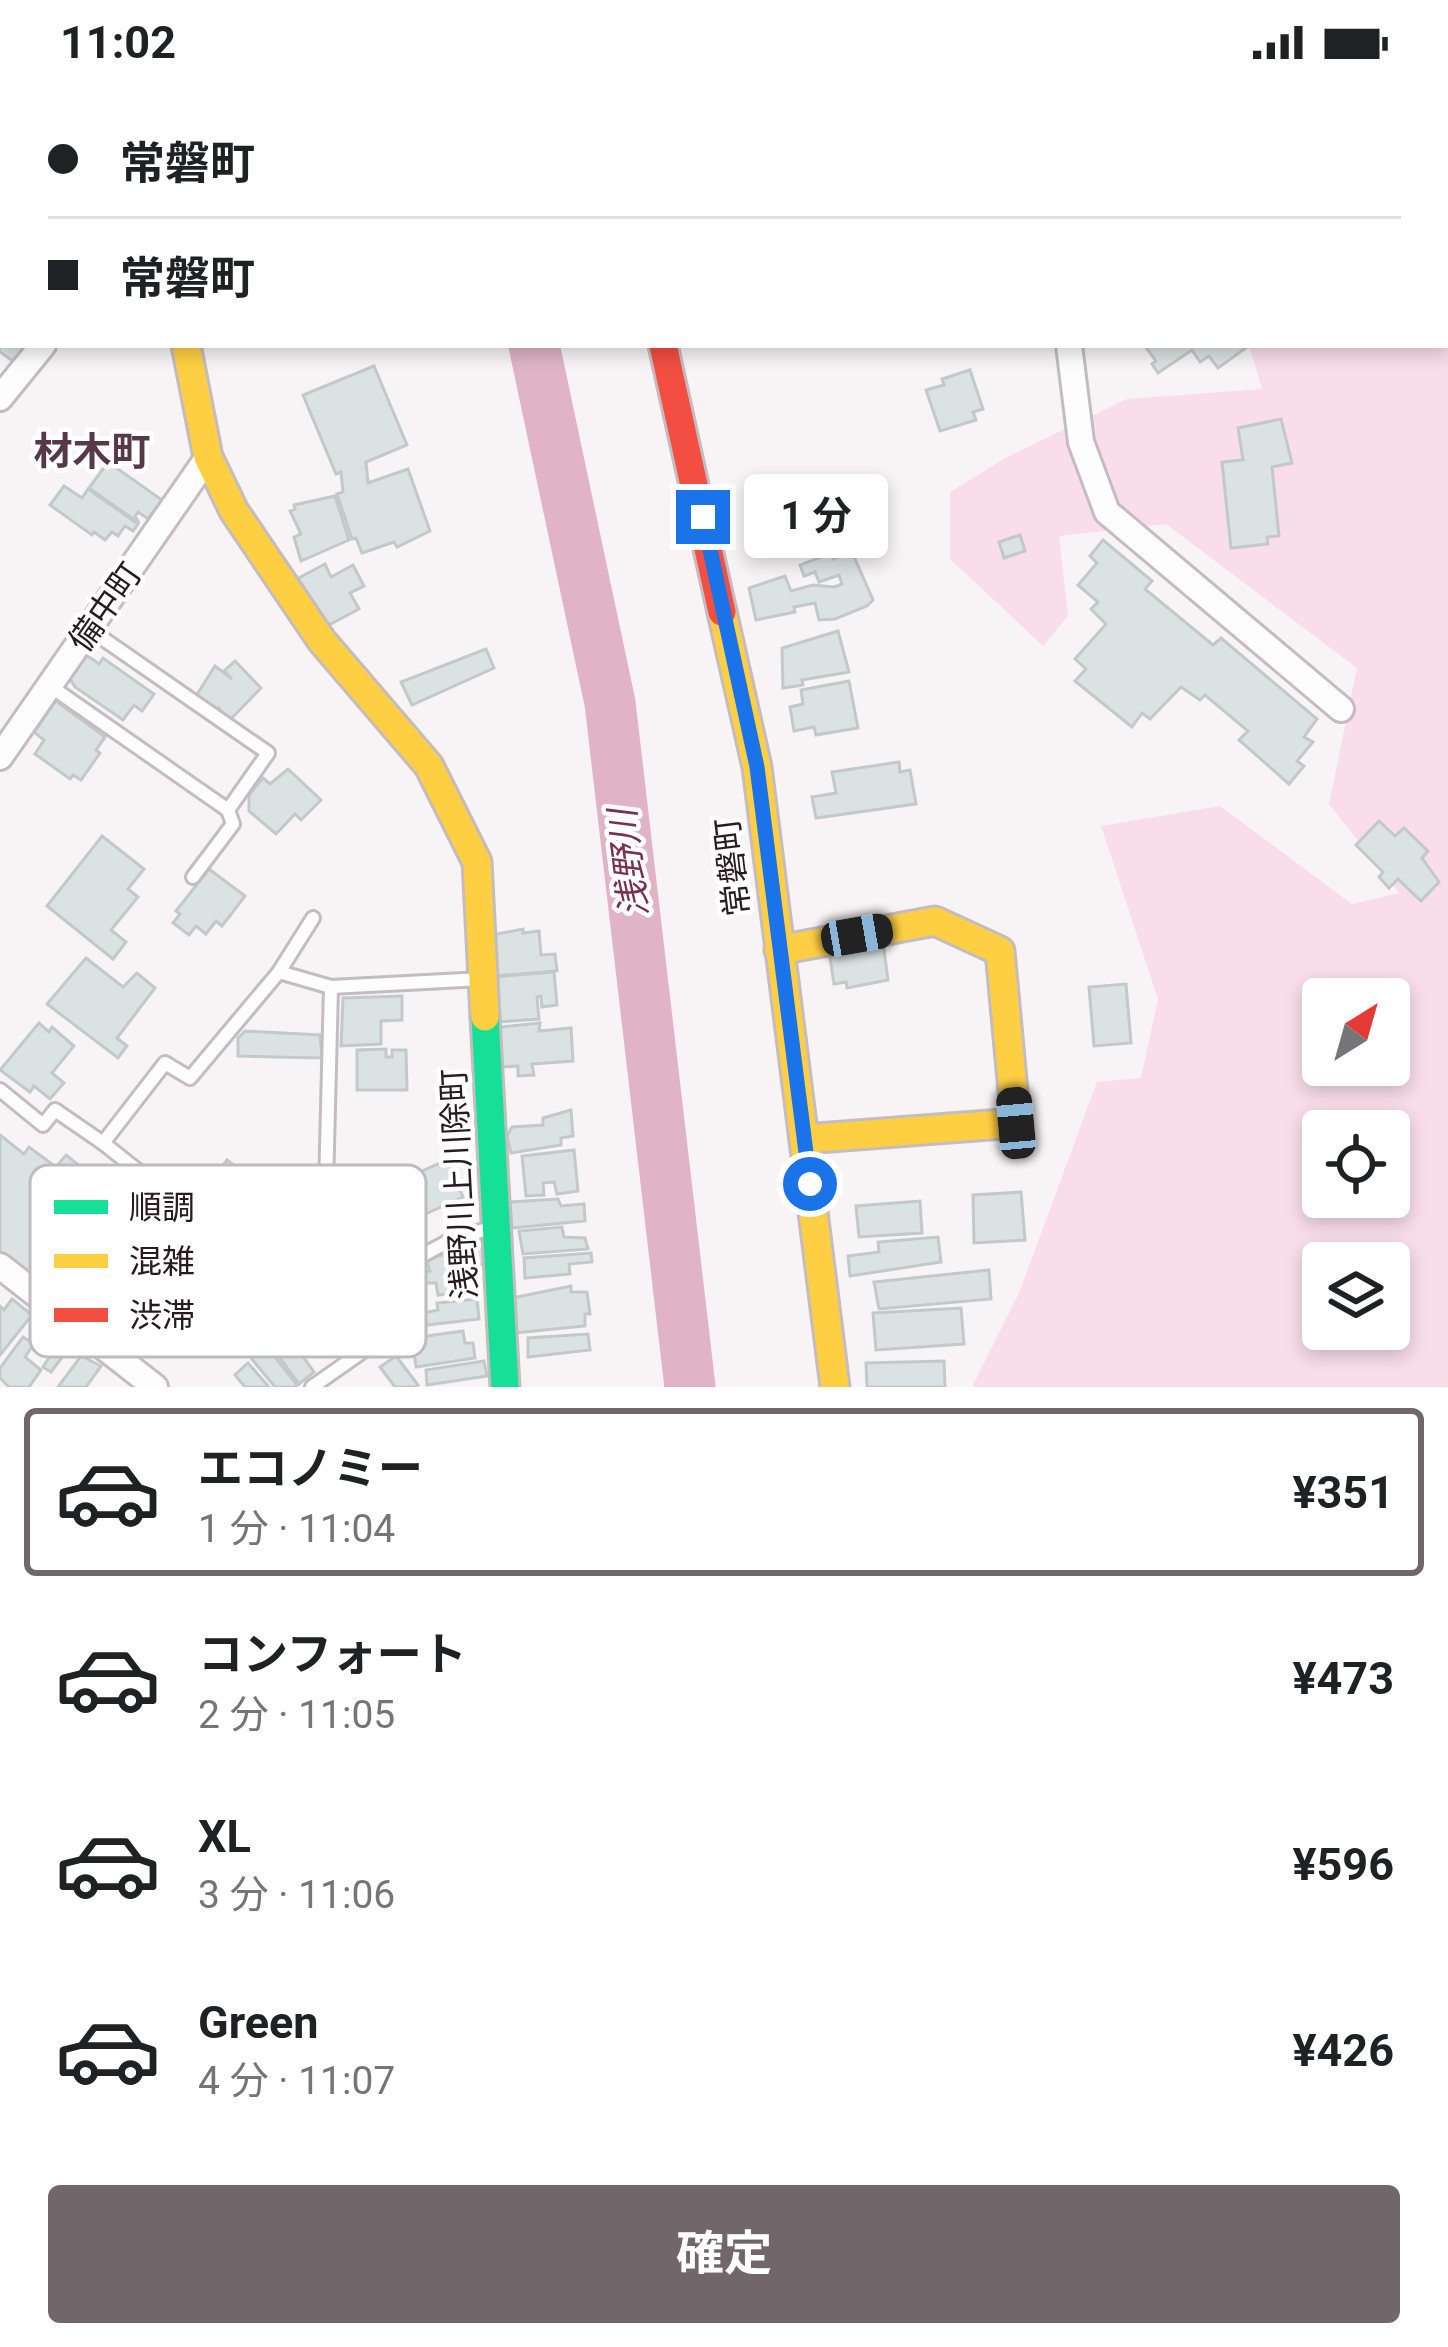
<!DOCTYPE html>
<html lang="ja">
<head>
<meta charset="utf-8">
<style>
  :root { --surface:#fff; --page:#f6f6f6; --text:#202124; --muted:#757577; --line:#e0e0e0; --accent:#71676b }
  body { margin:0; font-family:Roboto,"Noto Sans JP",sans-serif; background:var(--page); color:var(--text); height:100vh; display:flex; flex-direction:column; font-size:45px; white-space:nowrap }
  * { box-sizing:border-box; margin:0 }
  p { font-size:39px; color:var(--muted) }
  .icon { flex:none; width:66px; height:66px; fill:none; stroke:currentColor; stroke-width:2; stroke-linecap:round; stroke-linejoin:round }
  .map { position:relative; height:1303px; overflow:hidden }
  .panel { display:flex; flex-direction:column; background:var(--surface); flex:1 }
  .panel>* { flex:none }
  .top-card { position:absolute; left:0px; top:0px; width:1449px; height:264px; box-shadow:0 6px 18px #0003; display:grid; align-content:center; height:264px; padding:0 48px; background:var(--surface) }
  .needle { width:78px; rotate:37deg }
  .buttons { position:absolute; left:1302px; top:894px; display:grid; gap:24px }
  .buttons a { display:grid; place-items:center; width:108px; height:108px; border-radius:12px; background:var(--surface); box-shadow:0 6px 18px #0003; font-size:60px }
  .end { position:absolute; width:54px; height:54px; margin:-27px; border:15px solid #1a73e8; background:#fff; box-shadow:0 0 0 6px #fff }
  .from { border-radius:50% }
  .bubble { position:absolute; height:84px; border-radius:12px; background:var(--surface); box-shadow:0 6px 18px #0003; font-size:39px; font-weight:700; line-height:84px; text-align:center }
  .car { position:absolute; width:36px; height:72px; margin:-36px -18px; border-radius:15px; box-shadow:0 0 9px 3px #0007; background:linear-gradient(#222 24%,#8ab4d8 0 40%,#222 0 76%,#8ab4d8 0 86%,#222 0) }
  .top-card b { display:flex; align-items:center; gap:42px; height:114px; font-size:45px }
  .top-card b+b { border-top:3px solid var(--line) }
  .top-card i { width:30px; height:30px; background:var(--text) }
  ul { padding:21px 0 0; list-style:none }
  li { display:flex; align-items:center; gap:36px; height:168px; margin:0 24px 18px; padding:0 24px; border:6px solid transparent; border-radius:12px }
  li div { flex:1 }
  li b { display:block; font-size:45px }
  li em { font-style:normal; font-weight:700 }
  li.active { border-color:var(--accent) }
  li>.icon { width:108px; height:108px; stroke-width:1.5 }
  .action { display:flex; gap:24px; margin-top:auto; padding:24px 48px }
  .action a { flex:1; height:138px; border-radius:12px; background:var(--accent); color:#fff; font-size:48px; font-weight:700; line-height:138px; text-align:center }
  .status { display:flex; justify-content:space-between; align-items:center; height:84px; padding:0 60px; background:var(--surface); direction:ltr }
  .status svg { height:33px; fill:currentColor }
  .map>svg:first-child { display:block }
  .green { fill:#f9dde8; fill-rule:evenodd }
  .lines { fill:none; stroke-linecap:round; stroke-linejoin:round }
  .river { stroke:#e0b4c6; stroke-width:51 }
  .building { fill:#dbe2e3; stroke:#c2c9c9; stroke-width:3 }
  .lane-casing { stroke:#c5bcc0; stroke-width:18 }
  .street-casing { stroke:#c5bcc0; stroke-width:30 }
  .fast-casing { stroke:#c5bcc0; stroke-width:33 }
  .slow-casing { stroke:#c5bcc0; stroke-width:33 }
  .jam-casing { stroke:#c5bcc0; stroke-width:33 }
  .path { stroke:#dad8d9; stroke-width:4.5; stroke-dasharray:12 6; stroke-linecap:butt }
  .lane { stroke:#fefdfe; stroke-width:12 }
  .street { stroke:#fefdfe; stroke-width:24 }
  .fast { stroke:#16e098; stroke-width:27 }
  .slow { stroke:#ffcf43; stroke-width:27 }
  .jam { stroke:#f24e42; stroke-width:27 }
  .route { stroke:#1a73e8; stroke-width:15 }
  .labels { text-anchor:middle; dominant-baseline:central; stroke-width:9; stroke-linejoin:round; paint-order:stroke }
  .street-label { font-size:33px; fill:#281b20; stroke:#fff }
  .water-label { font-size:36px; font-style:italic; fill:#793052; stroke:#fff }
  .quarter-label { font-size:39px; font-weight:bold; fill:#573945; stroke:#fff }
  .key { fill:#fff; stroke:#bebbbc; stroke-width:3 }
  .key-label { font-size:33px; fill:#281b20 }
</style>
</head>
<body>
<div class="status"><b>11:02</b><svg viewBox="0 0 49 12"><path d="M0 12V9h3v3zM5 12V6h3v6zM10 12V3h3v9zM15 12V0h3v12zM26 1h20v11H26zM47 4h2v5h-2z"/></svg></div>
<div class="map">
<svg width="1448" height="1303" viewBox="0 0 1448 1303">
  <rect width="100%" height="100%" fill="#f8f4f6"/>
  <path class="green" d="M 638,0 L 1448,0 L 1448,1303 L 972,1303 L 1019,1209 L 1097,998 L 1141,994 L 1158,915 L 1101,742 L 1220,722 L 1352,820 L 1399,809 L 1329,720 L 1357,584 L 1166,440 L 1059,452 L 1068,532 L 1043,562 L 950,475 L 950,408 L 1007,373 L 1127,315 L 1262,305 L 1249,261 L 1446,261 L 1446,3 ZM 1323,915 L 1389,915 L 1389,981 L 1323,981 ZM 1323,1047 L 1389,1047 L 1389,1113 L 1323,1113 ZM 1323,1179 L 1389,1179 L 1389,1245 L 1323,1245 Z"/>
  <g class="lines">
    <g class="river">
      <path d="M 452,0 L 453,3"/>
      <path d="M 534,261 L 610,619 L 690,1303"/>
    </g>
  </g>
  <g class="building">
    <path d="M 0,202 L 3,261 L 31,261 L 17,280 L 0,268 Z"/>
    <path d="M 1140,261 L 1250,261 L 1218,284 L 1209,272 L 1200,278 L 1192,266 L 1158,289 L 1152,280 L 1156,277 L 1145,262 Z"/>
    <path d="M 374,282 L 407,361 L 366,378 L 368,399 L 408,385 L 430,447 L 397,463 L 394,458 L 362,469 L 356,454 L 352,455 L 337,410 L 343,408 L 341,388 L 336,390 L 303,311 Z"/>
    <path d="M 970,286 L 983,325 L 973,328 L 976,336 L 940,347 L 926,306 L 944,301 L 942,295 Z"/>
    <path d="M 1281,335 L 1292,379 L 1272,383 L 1279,452 L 1267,453 L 1268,460 L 1231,464 L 1222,378 L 1243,376 L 1238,344 Z"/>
    <path d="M 108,378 L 162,416 L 148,435 L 138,428 L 135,432 L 139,439 L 89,404 Z"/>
    <path d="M 64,402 L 82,414 L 88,405 L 138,440 L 133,447 L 125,442 L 118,452 L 112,448 L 105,456 L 94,448 L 92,451 L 50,421 Z"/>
    <path d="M 335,412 L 349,456 L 301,477 L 294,453 L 301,450 L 290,427 L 295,425 L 294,421 Z"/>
    <path d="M 1020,451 L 1025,467 L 1004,474 L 999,458 Z"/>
    <path d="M 1103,456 L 1152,497 L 1145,505 L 1213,561 L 1221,554 L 1317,635 L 1304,653 L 1313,658 L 1297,677 L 1304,682 L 1289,700 L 1239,656 L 1248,647 L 1205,611 L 1200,616 L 1181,603 L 1150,635 L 1142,629 L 1132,643 L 1075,597 L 1086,585 L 1075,575 L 1106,540 L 1091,525 L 1098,518 L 1078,501 L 1097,479 L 1090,472 Z"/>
    <path d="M 852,468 L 873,516 L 867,522 L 835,535 L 819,536 L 815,519 L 794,523 L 795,528 L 756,536 L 749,504 L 785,492 L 791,507 L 813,501 L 834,503 L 842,500 L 839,491 L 819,498 L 815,488 L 804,492 L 800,481 L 831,469 L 833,475 Z"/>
    <path d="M 325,480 L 331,493 L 353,481 L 364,502 L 350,509 L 359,525 L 327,542 L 295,496 Z"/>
    <path d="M 838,547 L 849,588 L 802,596 L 803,601 L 783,604 L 782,564 Z"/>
    <path d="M 486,565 L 494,584 L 412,621 L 401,598 Z"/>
    <path d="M 85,570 L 99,580 L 103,574 L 154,610 L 142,627 L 134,621 L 123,636 L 75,603 L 70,595 Z"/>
    <path d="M 235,577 L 261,604 L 227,639 L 219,624 L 215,629 L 194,615 L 215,582 L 232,595 L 224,587 Z"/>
    <path d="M 849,597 L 858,644 L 816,651 L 814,643 L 794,647 L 790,623 L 803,620 L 801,606 Z"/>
    <path d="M 56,617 L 105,653 L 96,666 L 100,669 L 81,696 L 73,691 L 70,695 L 35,670 L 44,656 L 34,648 Z"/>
    <path d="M 899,678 L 900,688 L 910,686 L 916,720 L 816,734 L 812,713 L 836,709 L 832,688 Z"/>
    <path d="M 288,685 L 321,716 L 301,736 L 295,730 L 276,750 L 249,727 L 249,711 L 263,694 L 270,700 Z"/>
    <path d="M 1379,737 L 1395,752 L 1404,744 L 1428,767 L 1422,774 L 1439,798 L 1421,817 L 1398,795 L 1389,804 L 1379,793 L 1383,788 L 1356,761 Z"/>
    <path d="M 102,752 L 144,785 L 128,805 L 138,813 L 111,846 L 126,858 L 113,875 L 47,822 Z"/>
    <path d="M 209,785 L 245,812 L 222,842 L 216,837 L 206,850 L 196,842 L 189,851 L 173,839 L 180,830 L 176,827 Z"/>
    <path d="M 523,845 L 523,849 L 539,847 L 541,871 L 555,870 L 557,887 L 494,892 L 492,851 Z"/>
    <path d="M 883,858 L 888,896 L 847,904 L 846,898 L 834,900 L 829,867 Z"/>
    <path d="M 86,874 L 123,903 L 137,889 L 155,904 L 117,954 L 127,962 L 118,974 L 47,920 Z"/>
    <path d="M 554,888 L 557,921 L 542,923 L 541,912 L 537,913 L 539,935 L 498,938 L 494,893 Z"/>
    <path d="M 1126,900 L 1131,959 L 1094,962 L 1089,903 Z"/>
    <path d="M 402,912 L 402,936 L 381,937 L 381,960 L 341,962 L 343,914 Z"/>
    <path d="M 39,939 L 49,948 L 52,943 L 74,962 L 52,989 L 64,999 L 50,1015 L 34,1002 L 30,1008 L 0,986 Z"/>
    <path d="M 540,939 L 539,947 L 571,944 L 573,977 L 532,980 L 534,991 L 518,992 L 518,982 L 502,983 L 500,943 Z"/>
    <path d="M 245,947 L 320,951 L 322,974 L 238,972 L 238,954 Z"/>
    <path d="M 386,965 L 386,973 L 392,973 L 392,966 L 406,966 L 407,1006 L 357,1006 L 357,966 Z"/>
    <path d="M 571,1026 L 573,1052 L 561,1054 L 561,1061 L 511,1069 L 507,1052 L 512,1043 L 543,1041 L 543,1034 Z"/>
    <path d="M 0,1051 L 24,1070 L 29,1063 L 56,1083 L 66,1071 L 99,1097 L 54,1154 L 60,1158 L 32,1193 L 0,1168 Z"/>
    <path d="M 574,1066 L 578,1107 L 557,1110 L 554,1098 L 543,1099 L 544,1111 L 526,1112 L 522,1072 Z"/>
    <path d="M 227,1076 L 265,1105 L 269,1099 L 278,1106 L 267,1121 L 259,1120 L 255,1125 L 251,1122 L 246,1130 L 241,1127 L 223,1140 L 210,1130 L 216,1123 L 201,1112 Z"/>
    <path d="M 447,1076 L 463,1113 L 421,1132 L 404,1095 Z"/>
    <path d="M 1021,1108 L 1025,1156 L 974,1159 L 973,1111 Z"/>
    <path d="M 558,1115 L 561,1122 L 584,1120 L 585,1137 L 512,1144 L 510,1118 Z"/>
    <path d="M 920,1117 L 922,1149 L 859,1153 L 856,1122 Z"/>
    <path d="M 562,1143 L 564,1153 L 585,1154 L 588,1165 L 523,1170 L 519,1147 Z"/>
    <path d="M 938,1153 L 941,1178 L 850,1192 L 848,1172 L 879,1168 L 878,1158 Z"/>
    <path d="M 484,1164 L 486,1180 L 477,1181 L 479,1207 L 438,1211 L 436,1199 L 420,1199 L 413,1183 L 419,1189 L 430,1187 L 427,1178 L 437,1172 Z"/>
    <path d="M 591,1169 L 592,1178 L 569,1180 L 570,1190 L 525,1194 L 524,1174 Z"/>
    <path d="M 989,1186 L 991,1215 L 879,1225 L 874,1198 Z"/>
    <path d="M 571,1202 L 571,1208 L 587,1208 L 590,1230 L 585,1230 L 585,1242 L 514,1249 L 512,1214 Z"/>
    <path d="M 12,1215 L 32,1231 L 0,1271 L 0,1222 L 4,1226 Z"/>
    <path d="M 477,1215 L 479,1235 L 427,1241 L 423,1229 L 438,1226 L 437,1219 Z"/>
    <path d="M 961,1224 L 964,1260 L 876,1266 L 873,1229 Z"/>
    <path d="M 59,1243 L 75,1256 L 51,1288 L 43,1283 L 52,1269 L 45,1264 Z"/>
    <path d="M 463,1247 L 465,1259 L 473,1259 L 475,1274 L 416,1283 L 412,1254 Z"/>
    <path d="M 588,1250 L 590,1266 L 528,1273 L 528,1254 Z"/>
    <path d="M 23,1253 L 34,1260 L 25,1273 L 41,1286 L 29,1303 L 9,1303 L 0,1294 L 0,1284 Z"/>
    <path d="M 278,1257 L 285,1265 L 294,1260 L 314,1288 L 299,1300 L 271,1262 Z"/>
    <path d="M 268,1264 L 297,1301 L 295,1303 L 275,1303 L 251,1274 Z"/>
    <path d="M 81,1272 L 101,1282 L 86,1303 L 58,1303 Z"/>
    <path d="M 396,1272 L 418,1301 L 415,1303 L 395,1303 L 380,1283 Z"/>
    <path d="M 484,1277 L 487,1292 L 427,1301 L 426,1286 Z"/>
    <path d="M 944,1277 L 945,1303 L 867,1303 L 866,1279 Z"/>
    <path d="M 248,1279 L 269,1303 L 245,1303 L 235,1291 Z"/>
  </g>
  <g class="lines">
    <g class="lane-casing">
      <g id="lane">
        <path d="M 109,0 L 112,3"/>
        <path d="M 0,39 L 3,40"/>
        <path d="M 89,545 L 268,669 L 228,726 L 233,740 L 193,793"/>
        <path d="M 50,602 L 228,726"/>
        <path d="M 279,888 L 313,834"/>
        <path d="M 0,1006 L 43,1041 L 55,1026 L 103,1059"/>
        <path d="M 219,1151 L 103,1059 L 165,979 L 190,994 L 279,888 L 331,903 L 482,895"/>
        <path d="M 82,1245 L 219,1151 L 326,1104 L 331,903"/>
        <path d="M 312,1303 L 409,1235 L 413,1218 L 403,1182 L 449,1157 L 490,1144"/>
      </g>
    </g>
    <g class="street-casing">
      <g id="street">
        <path d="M 589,0 L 590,3"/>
        <path d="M 154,3 L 154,0"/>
        <path d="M 1069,261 L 1081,358 L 1107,428 L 1341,625"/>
        <path d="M 0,314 L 43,261"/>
        <path d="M 0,673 L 208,373"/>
        <path d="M 0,1182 L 155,1303"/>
      </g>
    </g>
    <g class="fast-casing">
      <g id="fast">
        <path d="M 738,0 L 739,3"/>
        <path d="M 969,3 L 970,0"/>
        <path d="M 1087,3 L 1088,0"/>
        <path d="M 485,933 L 505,1303"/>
      </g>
    </g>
    <g class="slow-casing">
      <g id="slow">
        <path d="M 186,261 L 208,373 L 234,427 L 322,557 L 429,682 L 477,778 L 485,933"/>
        <path d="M 722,528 L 757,683 L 835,1303"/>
        <path d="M 779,866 L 935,837 L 1000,867 L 1016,1039 L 804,1055"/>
      </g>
    </g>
    <g class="jam-casing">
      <g id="jam">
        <path d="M 892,3 L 893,0"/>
        <path d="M 663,261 L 722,528"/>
      </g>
    </g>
    <g class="path">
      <path d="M 1446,80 L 1448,79"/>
      <path d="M 1446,145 L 1448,146"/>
    </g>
    <use href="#lane" class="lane"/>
    <use href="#street" class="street"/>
    <use href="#fast" class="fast"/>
    <use href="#slow" class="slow"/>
    <use href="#jam" class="jam"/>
  </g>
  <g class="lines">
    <path class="route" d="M 703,433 L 757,683 L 810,1100"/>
  </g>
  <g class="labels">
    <g class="street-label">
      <text transform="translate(105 523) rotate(-55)">備中町</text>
      <text transform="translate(732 783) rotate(-97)">常磐町</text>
      <text transform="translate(459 1100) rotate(-93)">浅野川上川除町</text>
    </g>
    <g class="water-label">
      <text transform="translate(629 779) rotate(-97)">浅野川</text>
    </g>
    <g class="quarter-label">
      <text x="92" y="368">材木町</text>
    </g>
  </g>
  <rect x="30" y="1081" width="396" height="192" rx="18" class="key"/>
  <rect x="54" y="1116" width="54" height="14" fill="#16e098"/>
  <rect x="54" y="1170" width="54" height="14" fill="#ffcf43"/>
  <rect x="54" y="1224" width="54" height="14" fill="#f24e42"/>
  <g class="key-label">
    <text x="129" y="1135">順調</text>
    <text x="129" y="1189">混雑</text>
    <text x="129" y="1243">渋滞</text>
  </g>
</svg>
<div class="buttons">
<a><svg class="needle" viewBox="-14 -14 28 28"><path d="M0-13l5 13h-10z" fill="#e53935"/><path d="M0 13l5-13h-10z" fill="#757577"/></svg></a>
<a><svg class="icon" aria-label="locate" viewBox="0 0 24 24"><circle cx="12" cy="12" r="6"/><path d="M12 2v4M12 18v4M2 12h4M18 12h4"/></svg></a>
<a><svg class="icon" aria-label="layers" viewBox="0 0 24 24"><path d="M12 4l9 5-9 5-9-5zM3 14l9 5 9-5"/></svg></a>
</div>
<i class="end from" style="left:810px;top:1100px"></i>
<i class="end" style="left:703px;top:433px"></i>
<div class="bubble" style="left:744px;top:390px;width:144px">1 分</div>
<i class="car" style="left:857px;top:851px;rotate:80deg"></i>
<i class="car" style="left:1016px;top:1039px;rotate:355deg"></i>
<div class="top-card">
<b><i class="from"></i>常磐町</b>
<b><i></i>常磐町</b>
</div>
</div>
<section class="panel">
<ul>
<li class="active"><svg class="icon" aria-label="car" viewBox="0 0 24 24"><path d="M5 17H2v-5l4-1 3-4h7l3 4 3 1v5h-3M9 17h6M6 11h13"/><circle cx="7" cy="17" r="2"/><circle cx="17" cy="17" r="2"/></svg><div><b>エコノミー</b><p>1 分 · 11:04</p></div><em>¥351</em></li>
<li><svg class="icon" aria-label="car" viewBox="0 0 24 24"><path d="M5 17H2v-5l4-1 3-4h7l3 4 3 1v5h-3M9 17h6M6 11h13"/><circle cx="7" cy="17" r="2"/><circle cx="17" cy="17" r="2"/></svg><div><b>コンフォート</b><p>2 分 · 11:05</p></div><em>¥473</em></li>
<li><svg class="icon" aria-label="car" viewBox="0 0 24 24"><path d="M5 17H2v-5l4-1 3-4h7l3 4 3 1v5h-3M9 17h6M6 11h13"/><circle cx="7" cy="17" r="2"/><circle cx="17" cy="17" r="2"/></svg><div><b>XL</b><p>3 分 · 11:06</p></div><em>¥596</em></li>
<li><svg class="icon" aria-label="car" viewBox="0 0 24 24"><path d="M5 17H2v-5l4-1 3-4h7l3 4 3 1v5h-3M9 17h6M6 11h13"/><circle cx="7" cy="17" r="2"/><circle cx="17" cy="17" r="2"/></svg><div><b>Green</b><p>4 分 · 11:07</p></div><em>¥426</em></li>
</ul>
<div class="action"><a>確定</a></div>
</section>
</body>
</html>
